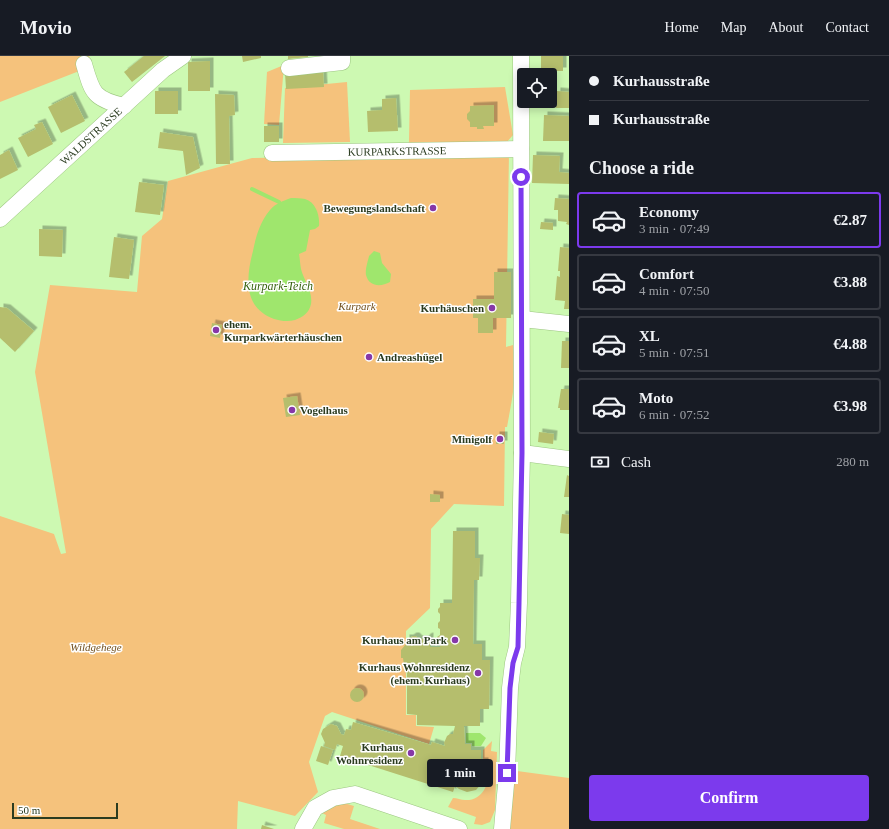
<!DOCTYPE html>
<html lang="en">
<head>
<meta charset="utf-8">
<style>
  :root { --surface:#171b24; --page:#20242c; --text:#f1f3f6; --muted:#9ea1a6; --line:#363941; --accent:#7c3aed }
  body { margin:0; font-family:"Times New Roman",serif; background:var(--page); color:var(--text); height:100vh; display:flex; flex-direction:column; font-size:15px; white-space:nowrap }
  * { box-sizing:border-box; margin:0 }
  p { font-size:13px; color:var(--muted) }
  .icon { flex:none; width:22px; height:22px; fill:none; stroke:currentColor; stroke-width:2; stroke-linecap:round; stroke-linejoin:round }
  .map { position:relative; flex:1; overflow:hidden }
  .details { display:flex; flex-direction:column; background:var(--surface); width:320px }
  .details>* { flex:none }
  .guide { display:grid; align-content:center; height:88px; padding:0 20px; background:var(--surface) }
  .controls { position:absolute; left:517px; top:12px; display:grid; gap:8px }
  .controls a { display:grid; place-items:center; width:40px; height:40px; border-radius:4px; background:var(--surface); box-shadow:0 2px 10px #0003; font-size:20px }
  .scale { position:absolute; left:12px; bottom:10px; width:106px; box-sizing:border-box; padding-left:4px; border:2px solid #2b3c20; border-top:0; font-size:11px; line-height:14px; white-space:nowrap; color:#2b3c20; -webkit-text-stroke:3px #fff; paint-order:stroke }
  .end { position:absolute; width:18px; height:18px; margin:-9px; border:5px solid #7c3aed; background:#fff; box-shadow:0 0 0 2px #fff }
  .from { border-radius:50% }
  .bubble { position:absolute; height:28px; border-radius:4px; background:var(--surface); box-shadow:0 2px 10px #0003; font-size:13px; font-weight:700; line-height:28px; text-align:center }
  .guide b { display:flex; align-items:center; gap:14px; height:38px; font-size:15px }
  .guide b+b { border-top:1px solid var(--line) }
  .guide i { width:10px; height:10px; background:var(--text) }
  ul { padding:0; list-style:none }
  li { display:flex; align-items:center; gap:12px; height:56px; margin:0 8px 6px; padding:0 12px; border:2px solid var(--line); border-radius:4px }
  li div { flex:1 }
  li b { display:block; font-size:15px }
  li em { font-style:normal; font-weight:700 }
  li.on { border-color:var(--accent) }
  li>.icon { width:36px; height:36px; stroke-width:1.5 }
  h2 { padding:0 20px; font-size:18px; line-height:48px }
  .pay { display:flex; align-items:center; gap:10px; height:44px; padding:0 20px; font-size:15px }
  .pay p { margin-inline-start:auto }
  .primary-button { display:flex; gap:8px; margin-top:auto; padding:8px 20px }
  .primary-button a { flex:1; height:46px; border-radius:4px; background:var(--accent); color:#fff; font-size:16px; font-weight:700; line-height:46px; text-align:center }
  header { display:flex; align-items:center; gap:24px; box-sizing:border-box; height:56px; padding:0 20px; background:var(--surface); border-bottom:1px solid var(--line) }
  header strong { font-size:19px }
  nav { display:flex; gap:22px; margin-inline-start:auto; font-size:14px }
  main { display:flex; flex:1; min-height:0 }
  .map>svg:first-child { display:block }
  .green { fill:#f5c27c }
  .water { fill:#9fe66d }
  .lines { fill:none; stroke-linecap:round; stroke-linejoin:round }
  .stream { stroke:#9fe66d; stroke-width:4 }
  .building { fill:#b5be6d; filter:url(#shadow) }
  .minor-casing { stroke:#9cc681; stroke-width:17 }
  .minor { stroke:#fff; stroke-width:16 }
  .route { stroke:#7c3aed; stroke-width:5 }
  .poi-dot { fill:#8638a8; stroke:#fff; stroke-width:1.5 }
  .labels { text-anchor:middle; dominant-baseline:central; stroke-width:3; stroke-linejoin:round; paint-order:stroke }
  .street-label { font-size:11px; fill:#2b3c20; stroke:#fff }
  .poi-label { font-size:11px; font-weight:bold; fill:#2b3c20; stroke:#fff; text-anchor:end }
  .park-label { font-size:11px; font-style:italic; fill:#72501e; stroke:#fff }
  .water-label { font-size:12px; font-style:italic; fill:#386411; stroke:#fff }
</style>
</head>
<body>
<header>
<strong>Movio</strong>
<nav><a>Home</a><a>Map</a><a>About</a><a>Contact</a></nav>
</header>
<main>
<div class="map">
<svg width="569" height="773" viewBox="0 0 569 773">
  <defs>
    <filter id="shadow"><feDropShadow dx="3.5" dy="-3.5" stdDeviation="0" flood-color="#0004"/></filter>
  </defs>
  <rect width="100%" height="100%" fill="#cdf9b2"/>
  <g class="green">
    <path d="M 0,0 L 89,0 L 92,10 L 0,46 Z"/>
    <path d="M 284,9 L 279,69 L 264,68 L 267,16 Z"/>
    <path d="M 347,26 L 350,86 L 283,87 L 285,32 Z"/>
    <path d="M 505,31 L 513,79 L 498,96 L 509,96 L 506,291 L 513,289 C 518,316 512,344 507,371 L 505,371 L 504,450 L 454,448 L 431,473 L 430,552 L 406,575 L 406,659 L 416,659 L 416,670 L 434,671 L 429,688 L 332,656 L 325,660 L 309,706 L 318,736 L 295,760 L 238,745 L 237,773 L 0,773 L 0,460 L 54,478 L 61,498 L 66,497 L 35,316 L 50,229 L 137,236 L 142,180 L 162,163 L 168,125 L 252,102 L 407,99 L 409,85 L 410,34 Z"/>
    <path d="M 492,685 L 491,695 L 497,696 L 495,754 L 490,766 L 482,769 L 474,768 L 476,761 L 448,751 L 453,742 C 457,742 461,744 465,744 C 486,745 492,720 489,704 L 483,704 L 483,694 Z"/>
    <path d="M 517,715 L 569,722 L 569,773 L 506,773 L 512,729 Z"/>
    <path d="M 344,747 L 354,750 L 350,763 L 380,773 L 344,773 L 324,767 L 326,759 L 322,757 L 323,755 L 331,750 Z"/>
  </g>
  <g class="water">
    <path d="M 291,142 C 296,142 301,142 305,143 C 316,146 320,160 319,170 L 315,173 L 310,174 L 306,195 L 299,198 C 300,203 300,208 301,213 C 304,225 313,235 311,248 C 309,257 303,261 295,264 C 288,266 281,265 274,263 C 243,252 246,221 253,195 C 256,180 260,166 270,154 C 276,147 283,145 291,142 Z"/>
    <path d="M 374,195 L 380,197 L 382,207 L 391,218 L 390,226 C 381,231 369,231 366,219 C 365,213 368,205 369,200 Z"/>
    <path d="M 466,677 L 480,677 L 486,682 L 481,690 L 472,690 L 472,687 L 466,687 Z"/>
  </g>
  <g class="lines">
    <path class="stream" d="M 252,133 L 279,146"/>
  </g>
  <g class="building">
    <path d="M 144,0 L 165,0 L 132,26 L 124,16 Z"/>
    <path d="M 242,0 L 261,0 L 261,2 L 243,6 Z"/>
    <path d="M 288,0 L 308,0 L 308,1 L 288,3 Z"/>
    <rect x="541" y="0" width="22" height="15"/>
    <path d="M 210,5 L 210,35 L 188,35 L 188,6 Z"/>
    <path d="M 323,14 L 324,31 L 286,33 L 285,17 Z"/>
    <rect x="155" y="35" width="23" height="23"/>
    <path d="M 557,35 L 569,36 L 569,52 L 556,52 Z"/>
    <path d="M 215,38 L 234,39 L 235,59 L 229,60 L 230,108 L 216,108 Z"/>
    <path d="M 72,39 L 85,65 L 61,77 L 48,51 Z"/>
    <path d="M 396,42 L 398,75 L 368,76 L 367,55 L 382,54 L 382,43 Z"/>
    <path d="M 494,49 L 494,70 L 483,70 L 484,73 L 477,73 L 477,71 L 470,71 L 470,66 L 467,63 L 467,58 L 470,55 L 470,50 Z"/>
    <path d="M 544,59 L 569,60 L 569,85 L 543,85 Z"/>
    <path d="M 42,66 L 53,88 L 28,101 L 18,82 L 36,73 L 34,69 Z"/>
    <rect x="264" y="70" width="15" height="16"/>
    <path d="M 160,76 L 193,81 L 200,112 L 186,119 L 183,95 L 158,92 Z"/>
    <path d="M 9,94 L 18,114 L 0,123 L 0,99 Z"/>
    <path d="M 533,99 L 560,100 L 559,116 L 569,117 L 569,128 L 532,127 Z"/>
    <path d="M 139,126 L 164,129 L 160,159 L 135,156 Z"/>
    <path d="M 555,142 L 569,143 L 569,169 L 566,168 L 567,166 L 558,165 L 558,154 L 554,154 Z"/>
    <path d="M 541,166 L 553,167 L 553,174 L 540,173 Z"/>
    <path d="M 39,173 L 63,174 L 62,201 L 39,200 Z"/>
    <path d="M 114,181 L 134,184 L 129,223 L 109,221 Z"/>
    <path d="M 560,191 L 569,192 L 569,253 L 564,253 L 565,245 L 555,244 L 557,220 L 560,221 L 560,215 L 558,215 Z"/>
    <path d="M 494,216 L 511,216 L 511,262 L 493,262 L 493,277 L 478,277 L 478,262 L 473,262 L 473,243 L 494,243 Z"/>
    <path d="M 0,251 L 7,252 L 34,275 L 15,296 L 0,282 Z"/>
    <path d="M 212,267 L 222,269 L 220,282 L 210,280 Z"/>
    <path d="M 562,285 L 569,285 L 569,312 L 561,312 Z"/>
    <path d="M 561,333 L 569,333 L 569,354 L 560,354 L 560,352 L 558,352 Z"/>
    <path d="M 297,340 L 300,359 L 286,361 L 283,342 Z"/>
    <path d="M 539,376 L 554,378 L 553,388 L 538,386 Z"/>
    <rect x="496" y="379" width="8" height="9"/>
    <path d="M 567,419 L 569,420 L 569,441 L 564,441 Z"/>
    <path d="M 430,438 L 440,439 L 440,446 L 430,446 Z"/>
    <path d="M 562,458 L 569,459 L 569,478 L 560,477 Z"/>
    <path d="M 453,475 L 475,475 L 475,502 L 480,502 L 479,524 L 474,524 L 473,588 L 482,588 L 482,604 L 490,604 L 489,653 L 480,653 L 480,670 L 464,670 L 465,688 L 471,688 L 471,694 L 481,694 L 481,705 L 485,705 L 485,719 L 482,727 L 476,734 L 467,736 L 459,733 L 455,730 L 453,736 L 340,700 L 343,690 L 337,688 L 335,694 L 324,690 L 325,687 L 321,678 L 323,673 L 331,668 L 337,670 L 341,678 L 344,679 L 346,673 L 351,674 L 353,666 L 431,689 L 432,686 L 445,690 L 444,687 L 447,680 L 450,678 L 453,678 L 455,670 L 417,669 L 417,659 L 407,658 L 407,617 L 405,616 L 403,602 L 401,602 L 401,594 L 406,588 L 406,582 L 410,582 L 413,580 L 416,580 L 419,583 L 426,583 L 427,581 L 430,580 L 430,591 L 440,591 L 440,588 L 437,586 L 437,581 L 440,579 L 440,573 L 438,572 L 438,567 L 440,565 L 440,558 L 438,556 L 438,553 L 440,551 L 440,547 L 452,547 Z"/>
    <circle cx="357" cy="639" r="7"/>
    <path d="M 321,690 L 333,694 L 328,709 L 316,705 Z"/>
    <path d="M 262,769 L 274,773 L 261,773 Z"/>
  </g>
  <g class="lines">
    <g class="minor-casing">
      <g id="minor">
        <path d="M 84,8 C 92,36 93,43 124,50"/>
        <path d="M 289,12 L 342,6 L 342,0"/>
        <path id="s1" d="M 272,97 L 521,93"/>
        <path id="s2" d="M 0,163 L 163,14 L 183,0"/>
        <path d="M 522,263 L 569,268"/>
        <path d="M 522,397 L 569,403"/>
        <path d="M 303,773 L 315,752 L 333,742 L 355,738 L 459,773"/>
        <path d="M 502,773 L 507,717 L 510,632 L 513,607 L 517,591 L 519,547 L 522,397 L 521,0"/>
      </g>
    </g>
    <use href="#minor" class="minor"/>
  </g>
  <g class="lines">
    <path class="route" d="M 507,717 L 510,632 L 513,607 L 518,591 L 519,547 L 522,397 L 521,121"/>
  </g>
  <g class="poi-dot">
    <circle cx="433" cy="152" r="4"/>
    <circle cx="492" cy="252" r="4"/>
    <circle cx="216" cy="274" r="4"/>
    <circle cx="369" cy="301" r="4"/>
    <circle cx="292" cy="354" r="4"/>
    <circle cx="500" cy="383" r="4"/>
    <circle cx="455" cy="584" r="4"/>
    <circle cx="478" cy="617" r="4"/>
    <circle cx="411" cy="697" r="4"/>
  </g>
  <g class="labels">
    <g class="street-label">
      <text stroke="none"><textPath href="#s2" startOffset="123">WALDSTRASSE</textPath></text>
      <text stroke="none"><textPath href="#s1" startOffset="125">KURPARKSTRASSE</textPath></text>
    </g>
    <g class="poi-label">
      <text x="425" y="152">Bewegungslandschaft</text>
      <text x="484" y="252">Kurhäuschen</text>
      <text x="224" y="268" text-anchor="start">ehem.<tspan x="224" dy="13">Kurparkwärterhäuschen</tspan></text>
      <text x="377" y="301" text-anchor="start">Andreashügel</text>
      <text x="300" y="354" text-anchor="start">Vogelhaus</text>
      <text x="492" y="383">Minigolf</text>
      <text x="447" y="584">Kurhaus am Park</text>
      <text x="470" y="611">Kurhaus Wohnresidenz<tspan x="470" dy="13">(ehem. Kurhaus)</tspan></text>
      <text x="403" y="691">Kurhaus<tspan x="403" dy="13">Wohnresidenz</tspan></text>
    </g>
    <g class="park-label">
      <text x="357" y="250">Kurpark</text>
      <text x="96" y="591">Wildgehege</text>
    </g>
    <g class="water-label">
      <text x="278" y="230">Kurpark-Teich</text>
    </g>
  </g>
</svg>
<div class="controls">
<a><svg class="icon" aria-label="locate" viewBox="0 0 24 24"><circle cx="12" cy="12" r="6"/><path d="M12 2v4M12 18v4M2 12h4M18 12h4"/></svg></a>
</div>
<div class="scale">50 m</div>
<i class="end from" style="left:521px;top:121px"></i>
<i class="end" style="left:507px;top:717px"></i>
<div class="bubble" style="left:427px;top:703px;width:66px">1 min</div>
</div>
<section class="details">
<div class="guide">
<b><i class="from"></i>Kurhausstraße</b>
<b><i></i>Kurhausstraße</b>
</div>
<h2>Choose a ride</h2>
<ul>
<li class="on"><svg class="icon" aria-label="car" viewBox="0 0 24 24"><path d="M5 17H2v-5l4-1 3-4h7l3 4 3 1v5h-3M9 17h6M6 11h13"/><circle cx="7" cy="17" r="2"/><circle cx="17" cy="17" r="2"/></svg><div><b>Economy</b><p>3 min · 07:49</p></div><em>€2.87</em></li>
<li><svg class="icon" aria-label="car" viewBox="0 0 24 24"><path d="M5 17H2v-5l4-1 3-4h7l3 4 3 1v5h-3M9 17h6M6 11h13"/><circle cx="7" cy="17" r="2"/><circle cx="17" cy="17" r="2"/></svg><div><b>Comfort</b><p>4 min · 07:50</p></div><em>€3.88</em></li>
<li><svg class="icon" aria-label="car" viewBox="0 0 24 24"><path d="M5 17H2v-5l4-1 3-4h7l3 4 3 1v5h-3M9 17h6M6 11h13"/><circle cx="7" cy="17" r="2"/><circle cx="17" cy="17" r="2"/></svg><div><b>XL</b><p>5 min · 07:51</p></div><em>€4.88</em></li>
<li><svg class="icon" aria-label="car" viewBox="0 0 24 24"><path d="M5 17H2v-5l4-1 3-4h7l3 4 3 1v5h-3M9 17h6M6 11h13"/><circle cx="7" cy="17" r="2"/><circle cx="17" cy="17" r="2"/></svg><div><b>Moto</b><p>6 min · 07:52</p></div><em>€3.98</em></li>
</ul>
<div class="pay"><svg class="icon" aria-label="cash" viewBox="0 0 24 24"><path d="M3 7h18v10H3z"/><circle cx="12" cy="12" r="2"/></svg>Cash<p>280 m</p></div>
<div class="primary-button"><a>Confirm</a></div>
</section>
</main>
</body>
</html>
